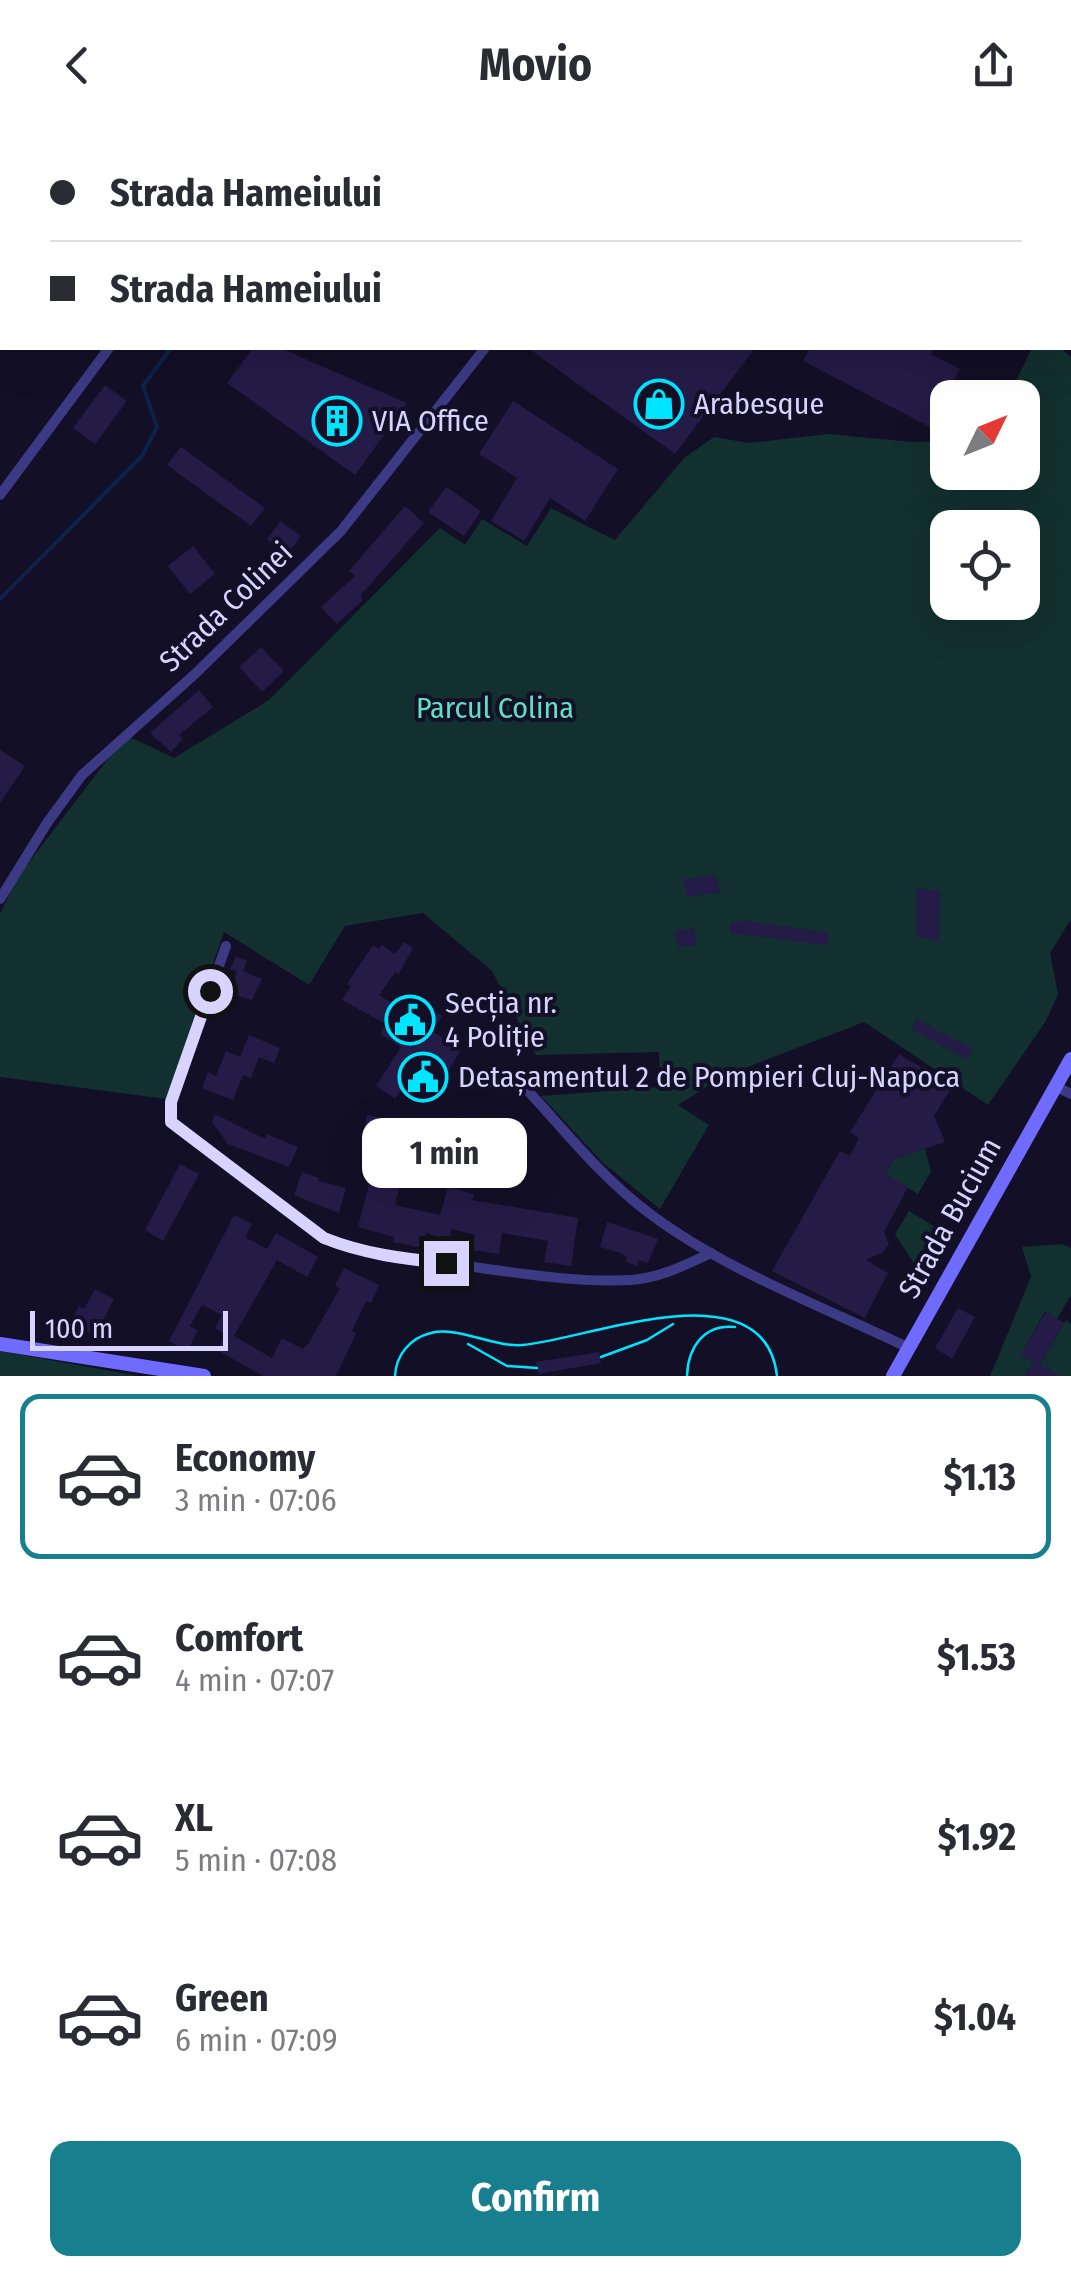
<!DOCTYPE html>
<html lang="en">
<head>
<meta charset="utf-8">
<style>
  :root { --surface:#fff; --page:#f7f7f7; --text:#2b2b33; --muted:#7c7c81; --line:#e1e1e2; --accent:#187f8f }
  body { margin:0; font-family:"Fira Sans Condensed",sans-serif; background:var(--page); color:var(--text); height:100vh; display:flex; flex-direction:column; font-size:38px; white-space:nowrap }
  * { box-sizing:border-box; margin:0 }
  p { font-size:32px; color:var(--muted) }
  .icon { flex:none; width:55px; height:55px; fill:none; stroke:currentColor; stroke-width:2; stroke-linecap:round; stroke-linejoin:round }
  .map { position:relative; height:1246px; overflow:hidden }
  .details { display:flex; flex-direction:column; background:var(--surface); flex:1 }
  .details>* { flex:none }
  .hud { position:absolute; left:0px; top:0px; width:1072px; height:220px; box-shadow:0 10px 40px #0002; display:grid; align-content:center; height:220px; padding:0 50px; background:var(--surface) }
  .needle { width:65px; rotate:47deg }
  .fabs { position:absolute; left:930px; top:250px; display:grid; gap:20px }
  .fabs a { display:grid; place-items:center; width:110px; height:110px; border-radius:20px; background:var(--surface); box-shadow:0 10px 40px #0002; font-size:50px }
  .scale { position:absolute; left:30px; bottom:25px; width:198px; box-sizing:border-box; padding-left:10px; border:5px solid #d9d4ff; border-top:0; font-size:28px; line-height:35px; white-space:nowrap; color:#d9d4ff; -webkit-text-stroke:8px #130f26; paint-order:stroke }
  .end { position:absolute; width:45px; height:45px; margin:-22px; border:12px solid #d9d4ff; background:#111; box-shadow:0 0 0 5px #111 }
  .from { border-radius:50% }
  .bubble { position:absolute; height:70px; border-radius:20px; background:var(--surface); box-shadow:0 10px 40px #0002; font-size:32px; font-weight:700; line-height:70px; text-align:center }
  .hud b { display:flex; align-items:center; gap:35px; height:95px; font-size:38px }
  .hud b+b { border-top:2px solid var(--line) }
  .hud i { width:25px; height:25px; background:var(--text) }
  ul { padding:18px 0 0; list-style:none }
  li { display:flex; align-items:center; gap:30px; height:165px; margin:0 20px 15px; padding:0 30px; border:5px solid transparent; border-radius:20px }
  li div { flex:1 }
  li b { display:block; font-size:38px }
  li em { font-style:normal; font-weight:700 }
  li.current { border-color:var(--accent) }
  li>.icon { width:90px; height:90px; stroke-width:1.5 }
  .button { display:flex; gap:20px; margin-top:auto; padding:20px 50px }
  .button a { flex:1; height:115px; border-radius:20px; background:var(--accent); color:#fff; font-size:40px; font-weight:700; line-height:115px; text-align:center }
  header { display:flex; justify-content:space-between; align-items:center; height:130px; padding:0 50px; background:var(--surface); font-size:45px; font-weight:700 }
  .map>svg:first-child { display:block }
  .green { fill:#12302f; fill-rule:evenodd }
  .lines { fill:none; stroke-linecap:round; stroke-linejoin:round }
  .stream { stroke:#0c2248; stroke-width:4 }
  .building { fill:#241b47 }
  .minor { stroke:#3d3a85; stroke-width:10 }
  .secondary { stroke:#6f6bff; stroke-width:14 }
  .primary { stroke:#c25bff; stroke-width:15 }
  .tram { stroke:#00e5ff; stroke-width:2.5 }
  .route { stroke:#d9d4ff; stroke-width:12 }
  .labels { text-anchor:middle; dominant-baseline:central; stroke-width:8; stroke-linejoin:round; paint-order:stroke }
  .poi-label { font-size:30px; fill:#d9d4ff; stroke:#130f26; text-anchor:start }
  .street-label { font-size:30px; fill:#d9d4ff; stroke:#130f26 }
  .park-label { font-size:30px; fill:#5fe0c0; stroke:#130f26 }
</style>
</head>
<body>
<header><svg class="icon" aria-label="back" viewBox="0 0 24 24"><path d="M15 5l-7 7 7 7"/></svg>Movio<svg class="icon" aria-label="share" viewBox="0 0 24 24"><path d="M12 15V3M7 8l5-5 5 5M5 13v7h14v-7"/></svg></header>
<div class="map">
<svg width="1071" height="1246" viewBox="0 0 1071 1246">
  <rect width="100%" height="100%" fill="#130f26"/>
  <g class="green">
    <path d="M 1032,218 L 1060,218 L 1071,227 L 1071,789 L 1050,823 L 1058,864 L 1046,891 L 988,975 L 864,892 L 722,947 L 678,975 L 709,995 L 660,1079 L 603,1033 L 541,966 L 660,957 L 659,922 L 536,925 L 492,841 L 423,783 L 345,796 L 309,855 L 224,802 L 166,969 L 0,947 L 0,784 L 17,748 L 126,605 L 174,628 L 269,570 L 440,398 L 465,415 L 482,389 L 527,416 L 551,378 L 615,410 L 684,328 L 714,307 L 749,313 L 828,304 L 912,312 L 947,311 L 948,342 L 1022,342 L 1022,268 L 1008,267 ZM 948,398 L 1022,398 L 1022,472 L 948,472 Z"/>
    <path d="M 925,1018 L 931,1042 L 918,1064 L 885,1044 L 894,1029 Z"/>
    <path d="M 909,1081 L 952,1107 L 926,1152 L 895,1104 Z"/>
    <path d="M 1063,1114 L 1071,1118 L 1071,1165 L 1057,1189 L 1045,1182 L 1021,1224 L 1033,1232 L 1025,1246 L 990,1246 L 1031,1147 L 1022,1117 Z"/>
    <path d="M 1066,1190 L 1071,1194 L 1071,1246 L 1051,1246 L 1040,1234 Z"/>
    <path d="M 0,1221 L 139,1246 L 0,1246 Z"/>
  </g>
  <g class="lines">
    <g class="stream">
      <path d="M 298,2 L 299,0"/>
      <path d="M 0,469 L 142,326 L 157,297 L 143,256 L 171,218"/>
    </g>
  </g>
  <g class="building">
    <path d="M 253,218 L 280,218 L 407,273 L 355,345 L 227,253 Z"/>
    <path d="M 528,218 L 755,218 L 675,324 Z"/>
    <path d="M 810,218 L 935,218 L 931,224 L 960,239 L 930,297 L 803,231 Z"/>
    <path d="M 105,255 L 127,271 L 95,314 L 73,298 Z"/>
    <path d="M 513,271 L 618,339 L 585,391 L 550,368 L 524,411 L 491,391 L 517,348 L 479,324 Z"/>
    <path d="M 181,317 L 265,378 L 251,396 L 167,335 Z"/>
    <path d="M 446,357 L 481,381 L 464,406 L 428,382 Z"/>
    <path d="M 405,376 L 424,393 L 360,466 L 363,470 L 337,494 L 321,477 L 355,446 L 349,441 Z"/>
    <path d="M 281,391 L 301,406 L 287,424 L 267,409 Z"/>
    <path d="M 193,416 L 215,444 L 190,464 L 168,436 Z"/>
    <path d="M 261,517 L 284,541 L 262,562 L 239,537 Z"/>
    <path d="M 199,560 L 213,577 L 179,605 L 183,609 L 171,622 L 150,603 Z"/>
    <path d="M 0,620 L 25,636 L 0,673 Z"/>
    <path d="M 717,746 L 720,763 L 687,766 L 683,749 Z"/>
    <path d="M 916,758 L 940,761 L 939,810 L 916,807 Z"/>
    <path d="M 748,791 L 829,803 L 828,815 L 730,803 L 731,792 Z"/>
    <path d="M 694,798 L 697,815 L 678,817 L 674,802 Z"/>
    <path d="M 404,812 L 413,818 L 399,844 L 395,842 L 379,865 L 399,878 L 408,864 L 442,886 L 432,901 L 461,920 L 442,950 L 418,934 L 395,969 L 376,956 L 401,917 L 380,904 L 386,894 L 342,870 L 351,856 L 347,854 L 373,815 L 379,819 L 382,815 L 395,824 Z"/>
    <path d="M 236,826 L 247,831 L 243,841 L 262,849 L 252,870 L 228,863 L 237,842 L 230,839 Z"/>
    <path d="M 916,889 L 973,919 L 967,929 L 911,899 Z"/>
    <path d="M 249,905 L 280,918 L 274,933 L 259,927 L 251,948 L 243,945 L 233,970 L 202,958 L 208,942 L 216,946 L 226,921 L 240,927 Z"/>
    <path d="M 899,924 L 944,951 L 950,960 L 934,986 L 945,1012 L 894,1029 L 885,1044 L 908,1057 L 884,1102 L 889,1114 L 883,1122 L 866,1130 L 888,1143 L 865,1188 L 772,1141 L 840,1021 L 850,1026 L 859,1008 L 850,1002 Z"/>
    <path d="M 215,984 L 265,1009 L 267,1004 L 298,1017 L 289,1037 L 228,1014 L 212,992 Z"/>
    <path d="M 367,985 L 401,992 L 398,1012 L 363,1005 Z"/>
    <path d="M 454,987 L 471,990 L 470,997 L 496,1003 L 491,1026 L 475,1022 L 473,1032 L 456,1028 L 459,1013 L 449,1011 Z"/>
    <path d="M 180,1034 L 199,1044 L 163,1111 L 145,1100 Z"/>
    <path d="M 302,1042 L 319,1048 L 318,1051 L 346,1058 L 339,1083 L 294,1065 Z"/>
    <path d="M 371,1047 L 400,1055 L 395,1075 L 440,1085 L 448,1057 L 474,1064 L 472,1070 L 578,1088 L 571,1136 L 544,1132 L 548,1111 L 502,1103 L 499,1124 L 472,1120 L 475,1105 L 452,1099 L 449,1110 L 426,1103 L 423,1118 L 393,1112 L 394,1107 L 358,1097 Z"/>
    <path d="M 234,1085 L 252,1094 L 245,1107 L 267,1119 L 276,1103 L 318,1127 L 307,1147 L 277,1130 L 234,1206 L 272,1228 L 282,1208 L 303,1219 L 309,1213 L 340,1158 L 335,1156 L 344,1138 L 379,1155 L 371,1173 L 366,1171 L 352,1201 L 356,1204 L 336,1246 L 263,1246 L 217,1220 L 226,1204 L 215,1198 L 222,1185 L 202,1175 L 190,1196 L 198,1201 L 187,1221 L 169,1211 Z"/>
    <path d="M 607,1092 L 658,1109 L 648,1133 L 638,1130 L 637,1136 L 626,1132 L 627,1127 L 621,1123 L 600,1117 Z"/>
    <path d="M 95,1159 L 114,1169 L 95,1206 L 75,1196 L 78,1189 L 74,1186 L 79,1176 L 84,1179 Z"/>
    <path d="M 958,1178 L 975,1187 L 952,1229 L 935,1218 Z"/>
    <path d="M 1046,1182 L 1064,1193 L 1040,1234 L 1060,1246 L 1025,1246 L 1033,1232 L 1020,1225 Z"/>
    <path d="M 599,1222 L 601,1233 L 538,1244 L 536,1232 Z"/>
  </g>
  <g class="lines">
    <g class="minor">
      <path d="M 246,0 L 247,2"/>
      <path d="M 647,2 L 649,0"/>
      <path d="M 0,365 L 109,218"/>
      <path d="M 0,769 L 47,693 L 82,645 L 195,544 L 341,401 L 485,218"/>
      <path d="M 226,816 L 171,971 L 171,992 L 324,1107 C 366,1126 408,1128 453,1134 C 511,1142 572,1153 631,1150 C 660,1148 685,1135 711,1123"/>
      <path d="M 1055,956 L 1071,964"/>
      <path d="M 529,962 C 567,1003 603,1049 649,1083 C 724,1140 824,1177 909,1218"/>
    </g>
    <g class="secondary">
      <path d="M 0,1214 L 204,1246"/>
      <path d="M 893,1246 L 1071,929"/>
    </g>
    <g class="primary">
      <path d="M 766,0 L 771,2"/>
      <path d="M 1070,156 L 1071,157"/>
      <path d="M 1070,207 L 1071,208"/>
    </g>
    <g class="tram">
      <path d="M 468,1214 L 507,1236 L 537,1238"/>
      <path d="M 601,1227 L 647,1210 L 673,1194"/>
      <path d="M 395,1246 C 396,1225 410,1208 431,1203 C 457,1196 493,1217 522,1215 C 587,1210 765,1135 777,1246"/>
      <path d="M 687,1246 C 688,1217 704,1194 735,1197"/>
    </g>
  </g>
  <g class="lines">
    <path class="route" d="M 210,861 L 171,972 L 171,992 L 324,1108 C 364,1124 404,1129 446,1133"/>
  </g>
  <defs>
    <g id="shop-ring" transform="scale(2.5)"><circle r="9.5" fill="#130f26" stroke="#00e5ff" stroke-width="1.5"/><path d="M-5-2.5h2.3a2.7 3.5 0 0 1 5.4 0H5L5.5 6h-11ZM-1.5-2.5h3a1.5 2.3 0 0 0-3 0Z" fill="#00e5ff"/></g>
    <g id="building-ring" transform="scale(2.5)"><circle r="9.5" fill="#130f26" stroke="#00e5ff" stroke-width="1.5"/><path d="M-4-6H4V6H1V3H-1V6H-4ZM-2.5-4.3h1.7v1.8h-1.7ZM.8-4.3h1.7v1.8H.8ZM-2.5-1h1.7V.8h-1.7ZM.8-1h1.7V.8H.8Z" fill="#00e5ff"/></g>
    <g id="civic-ring" transform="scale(2.5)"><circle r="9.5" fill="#130f26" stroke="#00e5ff" stroke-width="1.5"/><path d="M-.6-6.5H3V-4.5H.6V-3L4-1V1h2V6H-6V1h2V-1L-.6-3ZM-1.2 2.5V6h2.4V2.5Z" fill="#00e5ff"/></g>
  </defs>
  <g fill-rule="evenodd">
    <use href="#shop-ring" x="659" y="274"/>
    <use href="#building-ring" x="337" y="291"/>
    <use href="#civic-ring" x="410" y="890"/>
    <use href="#civic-ring" x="423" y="947"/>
  </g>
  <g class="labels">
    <g class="poi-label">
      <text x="694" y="274">Arabesque</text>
      <text x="372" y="291">VIA Office</text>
      <text x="445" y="873">Secția nr.<tspan x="445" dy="34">4 Poliție</tspan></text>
      <text x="458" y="947">Detașamentul 2 de Pompieri Cluj-Napoca</text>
    </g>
    <g class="street-label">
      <text transform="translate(226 477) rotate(-44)">Strada Colinei</text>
      <text transform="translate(950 1088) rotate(-61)">Strada Bucium</text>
    </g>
    <g class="park-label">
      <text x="495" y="578">Parcul Colina</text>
    </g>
  </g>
</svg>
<div class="fabs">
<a><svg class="needle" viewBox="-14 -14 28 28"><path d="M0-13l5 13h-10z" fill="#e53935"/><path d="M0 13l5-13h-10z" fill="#7c7c81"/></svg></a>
<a><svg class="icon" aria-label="locate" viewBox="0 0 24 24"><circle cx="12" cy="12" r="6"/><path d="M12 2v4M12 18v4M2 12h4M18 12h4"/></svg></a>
</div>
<div class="scale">100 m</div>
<i class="end from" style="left:210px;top:861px"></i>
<i class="end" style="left:446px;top:1133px"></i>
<div class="bubble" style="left:362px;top:988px;width:165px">1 min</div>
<div class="hud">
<b><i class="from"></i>Strada Hameiului</b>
<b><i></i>Strada Hameiului</b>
</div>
</div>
<section class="details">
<ul>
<li class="current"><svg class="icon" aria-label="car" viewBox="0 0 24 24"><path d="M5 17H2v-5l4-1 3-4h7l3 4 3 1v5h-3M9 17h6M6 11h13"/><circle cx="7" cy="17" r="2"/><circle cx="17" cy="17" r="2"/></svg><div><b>Economy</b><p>3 min · 07:06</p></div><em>$1.13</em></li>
<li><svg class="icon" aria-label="car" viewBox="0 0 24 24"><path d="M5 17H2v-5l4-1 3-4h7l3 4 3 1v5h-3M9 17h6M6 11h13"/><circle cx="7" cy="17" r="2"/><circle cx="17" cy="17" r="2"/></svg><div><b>Comfort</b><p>4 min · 07:07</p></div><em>$1.53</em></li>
<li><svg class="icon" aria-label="car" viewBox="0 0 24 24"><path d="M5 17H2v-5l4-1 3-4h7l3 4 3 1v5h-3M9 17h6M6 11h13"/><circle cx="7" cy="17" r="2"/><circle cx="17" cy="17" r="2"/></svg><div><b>XL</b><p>5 min · 07:08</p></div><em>$1.92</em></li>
<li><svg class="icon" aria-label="car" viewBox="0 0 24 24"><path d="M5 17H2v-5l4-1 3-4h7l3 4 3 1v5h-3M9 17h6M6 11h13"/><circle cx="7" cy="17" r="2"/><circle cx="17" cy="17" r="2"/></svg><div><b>Green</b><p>6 min · 07:09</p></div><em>$1.04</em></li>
</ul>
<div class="button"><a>Confirm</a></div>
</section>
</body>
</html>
